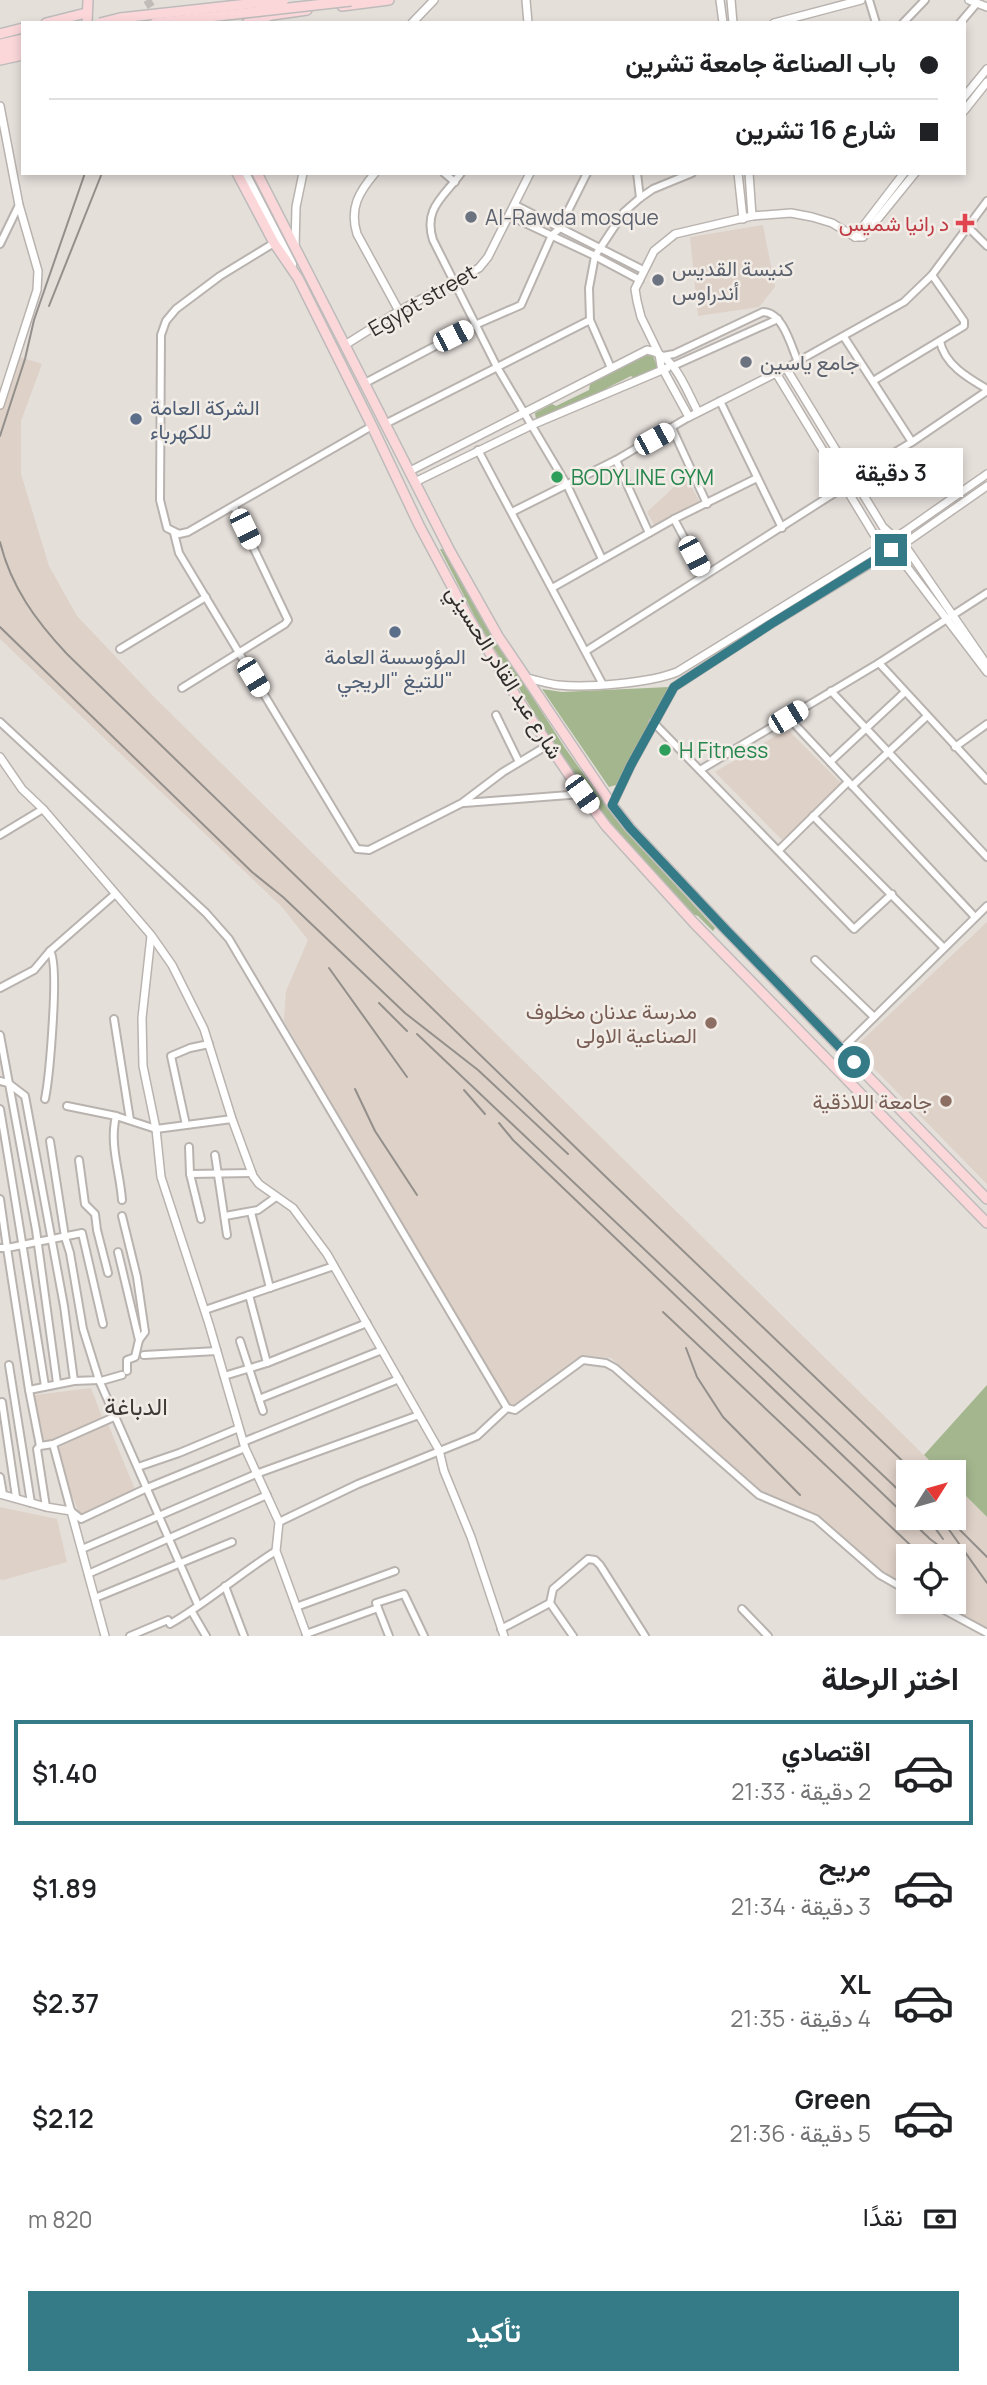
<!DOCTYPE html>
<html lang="ar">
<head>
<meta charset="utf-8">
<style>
  :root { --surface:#fff; --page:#f6f6f6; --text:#202124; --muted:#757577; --line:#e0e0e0; --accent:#357b87 }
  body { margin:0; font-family:Manrope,Vazirmatn,sans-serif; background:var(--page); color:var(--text); direction:rtl; height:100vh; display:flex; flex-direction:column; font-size:26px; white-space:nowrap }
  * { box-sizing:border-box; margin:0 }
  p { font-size:23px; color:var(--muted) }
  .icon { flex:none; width:38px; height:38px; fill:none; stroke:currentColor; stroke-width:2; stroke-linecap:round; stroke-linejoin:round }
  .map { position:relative; height:1636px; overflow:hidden; direction:ltr }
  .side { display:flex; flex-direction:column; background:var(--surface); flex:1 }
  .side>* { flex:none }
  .hud { position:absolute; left:21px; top:21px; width:945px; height:154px; border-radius:0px; box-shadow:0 4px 10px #0003; direction:rtl; display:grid; align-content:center; height:154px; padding:0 28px; background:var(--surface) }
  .needle { width:46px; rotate:53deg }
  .fabs { position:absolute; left:896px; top:1460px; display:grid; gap:14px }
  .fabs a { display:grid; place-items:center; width:70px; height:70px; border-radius:0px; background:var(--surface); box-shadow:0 4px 10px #0003; font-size:35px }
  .end { position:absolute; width:32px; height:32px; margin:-16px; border:9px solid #357b87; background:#fff; box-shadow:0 0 0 4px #fff }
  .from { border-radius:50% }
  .bubble { position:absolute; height:49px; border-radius:0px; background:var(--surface); box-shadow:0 4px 10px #0003; font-size:23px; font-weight:600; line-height:49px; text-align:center; direction:rtl }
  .car { position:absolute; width:21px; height:42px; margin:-21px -10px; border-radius:9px; box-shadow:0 0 5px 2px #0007; background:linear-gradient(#fff 24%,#345 0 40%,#fff 0 76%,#345 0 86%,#fff 0) }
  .hud b { display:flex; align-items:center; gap:24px; height:66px; font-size:26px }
  .hud b+b { border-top:2px solid var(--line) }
  .hud i { width:18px; height:18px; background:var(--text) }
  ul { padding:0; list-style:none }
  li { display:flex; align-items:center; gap:21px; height:105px; margin:0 14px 10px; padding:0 14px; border:4px solid transparent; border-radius:0px }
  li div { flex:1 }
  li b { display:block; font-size:26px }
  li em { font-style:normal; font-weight:600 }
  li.on { border-color:var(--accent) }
  li>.icon { width:63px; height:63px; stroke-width:1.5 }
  h2 { padding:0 28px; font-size:32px; line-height:84px }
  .pay { display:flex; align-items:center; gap:18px; height:77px; padding:0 28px; font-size:26px }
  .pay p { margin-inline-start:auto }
  .cta { display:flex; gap:14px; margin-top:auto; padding:14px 28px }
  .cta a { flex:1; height:80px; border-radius:0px; background:var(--accent); color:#fff; font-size:28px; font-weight:600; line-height:80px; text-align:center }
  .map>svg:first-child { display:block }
  .built { fill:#ded1c8 }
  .green { fill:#a4b68e }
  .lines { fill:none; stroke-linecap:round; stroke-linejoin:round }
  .secondary-tunnel { stroke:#c1bcb7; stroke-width:8; stroke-dasharray:8 4; stroke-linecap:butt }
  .minor-casing { stroke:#b9b3af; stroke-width:10 }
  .tertiary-casing { stroke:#b9b3af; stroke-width:10 }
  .secondary-casing { stroke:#b9b3af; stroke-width:11 }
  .primary-casing { stroke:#bdbcbb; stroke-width:12 }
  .minor { stroke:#fff; stroke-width:6 }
  .tertiary { stroke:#fff; stroke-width:7 }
  .secondary { stroke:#fff; stroke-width:8 }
  .primary { stroke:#fbd7da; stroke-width:9 }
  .rail { stroke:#938f8b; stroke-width:2 }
  .primary-bridge-casing { stroke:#bdbcbb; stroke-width:12; stroke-linecap:butt }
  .primary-bridge { stroke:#fbd7da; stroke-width:9 }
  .route { stroke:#357b87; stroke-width:9 }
  .worship-dot { fill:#6b7280; stroke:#f2ece7; stroke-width:2.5 }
  .health-dot { fill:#e0444e; stroke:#f2ece7; stroke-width:2.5 }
  .service-dot { fill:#5c6f8a; stroke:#f2ece7; stroke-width:2.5 }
  .leisure-dot { fill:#2e9e5b; stroke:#f2ece7; stroke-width:2.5 }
  .education-dot { fill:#8d6e63; stroke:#f2ece7; stroke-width:2.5 }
  .labels { text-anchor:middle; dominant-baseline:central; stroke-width:5; stroke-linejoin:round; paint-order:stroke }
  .worship-label { font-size:21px; fill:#5b616d; stroke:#f2ece7; text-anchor:start }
  .health-label { font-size:21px; fill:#be3a42; stroke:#f2ece7; text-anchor:end }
  .street-label { font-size:21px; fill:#302e2c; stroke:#f2ece7 }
  .service-label { font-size:21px; fill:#4e5e75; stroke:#f2ece7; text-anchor:start }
  .leisure-label { font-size:21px; fill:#27864d; stroke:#f2ece7; text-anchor:start }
  .education-label { font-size:21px; fill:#785e54; stroke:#f2ece7; text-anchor:end }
  .quarter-label { font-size:24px; fill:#3f3a37; stroke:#f2ece7 }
</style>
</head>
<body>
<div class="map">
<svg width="987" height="1636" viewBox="0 0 987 1636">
  <rect width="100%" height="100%" fill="#e5dfda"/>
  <g class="built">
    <path d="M 763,225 L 775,287 L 759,307 L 698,316 L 690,237 Z"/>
    <path d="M 14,355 L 42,364 L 21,421 L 21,474 L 49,566 L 77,616 L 154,697 L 941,1472 L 908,1472 L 908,1517 L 954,1517 L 954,1484 L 987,1517 L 987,1628 L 940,1601 L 954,1601 L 954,1556 L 908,1556 L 908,1585 L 881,1570 L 818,1515 L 762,1492 L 611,1358 L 584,1355 L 514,1405 L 508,1403 L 284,1021 L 286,991 L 308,940 L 282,907 L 0,639 L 0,395 Z"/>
    <path d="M 686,476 L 699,501 L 654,525 L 647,512 Z"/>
    <path d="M 787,729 L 841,783 L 782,840 L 715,772 Z"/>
    <path d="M 987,922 L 987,1184 L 854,1048 Z"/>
    <path d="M 91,1388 L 102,1417 L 41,1445 L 35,1395 Z"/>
    <path d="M 108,1424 L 136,1492 L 80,1515 L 53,1450 Z"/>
    <path d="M 0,1507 L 57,1519 L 67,1562 L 3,1580 L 0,1579 Z"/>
  </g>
  <g class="green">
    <path d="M 647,355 L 653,356 L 657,366 L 655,370 L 635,379 L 631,376 L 607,388 L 606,392 L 536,420 L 535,413 L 552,404 L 556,406 L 589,390 L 590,384 Z"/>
    <path d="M 440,549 L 442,549 L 455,567 L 481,615 L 517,673 L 565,748 L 612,814 L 644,851 L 715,928 L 713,931 L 698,916 L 692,914 L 609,823 L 560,754 L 478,623 Z"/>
    <path d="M 669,687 L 616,785 L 609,787 L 542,689 L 562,692 Z"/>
    <path d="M 987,1385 L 987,1517 L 954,1484 L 954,1472 L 941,1472 L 924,1455 Z"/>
  </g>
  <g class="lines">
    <path class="secondary-tunnel" d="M 147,0 L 158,18"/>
    <g class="minor-casing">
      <g id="minor">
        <path d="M 869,0 L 876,23"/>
        <path d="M 903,23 L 925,0"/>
        <path d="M 960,23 L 977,3"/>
        <path d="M 444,173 L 455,182"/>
        <path d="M 461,173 C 444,197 423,208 433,240 L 497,367 L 567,485 L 602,559"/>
        <path d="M 637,173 L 640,198"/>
        <path d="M 515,205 L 643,270"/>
        <path d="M 510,216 L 595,256 L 640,280"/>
        <path d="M 968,227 L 987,246"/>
        <path d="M 274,243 L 220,276 L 176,309 L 166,321 L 161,335 L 160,500 L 167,528 L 179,534 L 188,532 L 372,426"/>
        <path d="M 0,244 L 19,205"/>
        <path d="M 844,337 L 912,442"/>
        <path d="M 940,341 C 944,364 968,378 987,389"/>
        <path d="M 663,356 L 674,354 L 763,312 C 783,312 791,346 798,362"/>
        <path d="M 673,366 L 778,319"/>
        <path d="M 611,368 L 590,320 L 589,288 L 595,256 L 624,212 L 640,198 L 653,189 L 692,173"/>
        <path d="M 786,368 L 904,302 L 932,275 L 987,201"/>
        <path d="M 873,381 L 964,326 L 964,321 L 932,275"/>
        <path d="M 365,383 L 475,325 L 521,305 L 552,235 L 559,229 L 587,173"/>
        <path d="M 720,401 L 782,528"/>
        <path d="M 385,424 L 590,320"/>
        <path d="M 672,428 L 707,504"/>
        <path d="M 478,450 L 602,683"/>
        <path d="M 616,460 L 649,533"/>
        <path d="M 854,477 L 912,442 L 987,391"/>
        <path d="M 512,512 L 616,460 L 689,417"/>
        <path d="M 674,519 L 704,575"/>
        <path d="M 174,533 L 179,553 L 357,849 L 369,850 L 462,803 L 503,772 L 548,745"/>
        <path d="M 552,588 L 674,519 L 757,478"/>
        <path d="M 120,649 L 206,597"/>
        <path d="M 586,651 L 844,487"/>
        <path d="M 879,663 L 987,780"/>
        <path d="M 182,688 L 285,624 L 288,620 L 234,507"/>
        <path d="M 831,691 L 987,857"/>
        <path d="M 496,715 L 519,762"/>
        <path d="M 788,717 L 975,917"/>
        <path d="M 0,722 L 206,913 L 229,939 L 507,1408"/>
        <path d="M 653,722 L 854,929 L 892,894"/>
        <path d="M 955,747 L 987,724"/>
        <path d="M 830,762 L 905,692"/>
        <path d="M 700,770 L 879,663 L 987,593"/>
        <path d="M 852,786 L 926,717"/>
        <path d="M 464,803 L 582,794"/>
        <path d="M 813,816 L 944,948"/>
        <path d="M 0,835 L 43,809"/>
        <path d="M 779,850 L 848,782"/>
        <path d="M 815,960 L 874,1017"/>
        <path d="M 0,988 L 34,970 L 50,951 L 114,895"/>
        <path d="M 114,1019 L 130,1120"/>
        <path d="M 0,1035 L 36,1230 L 57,1383"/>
        <path d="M 842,1049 L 987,906"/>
        <path d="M 0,1081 L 8,1083 L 25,1096 L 64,1306 L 74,1381"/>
        <path d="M 45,1099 C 49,1079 60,964 50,951"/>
        <path d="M 67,1106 L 116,1116 L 156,1129 L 232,1119"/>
        <path d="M 0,1109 C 16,1201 30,1294 45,1386"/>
        <path d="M 116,1116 C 109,1145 120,1171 122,1200"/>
        <path d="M 186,1125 L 171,1056 L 190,1048 L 209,1044"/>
        <path d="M 50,1141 L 65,1237 L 70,1253 L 83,1329 L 99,1380 L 74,1381 L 29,1390 L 40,1446 L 53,1444 L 114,1417"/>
        <path d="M 189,1147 L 190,1174 L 201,1219"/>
        <path d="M 215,1155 L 227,1235"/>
        <path d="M 79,1160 L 85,1204 L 95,1214 L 97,1230 L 108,1273"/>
        <path d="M 190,1174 L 252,1173"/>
        <path d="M 0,1199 L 7,1248 L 82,1233 L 103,1324"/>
        <path d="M 251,1212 L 270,1288"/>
        <path d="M 122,1216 L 137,1277 L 145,1332 L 139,1340 L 135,1357 L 127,1360 L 127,1371"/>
        <path d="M 225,1216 L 258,1210 L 276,1197"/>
        <path d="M 0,1248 L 7,1248 L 29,1390"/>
        <path d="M 118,1252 L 139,1340"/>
        <path d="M 249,1295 L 267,1363"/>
        <path d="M 205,1310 L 334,1266"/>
        <path d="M 240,1341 L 263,1411"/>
        <path d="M 144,1355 L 217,1351"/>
        <path d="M 9,1365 L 31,1503"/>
        <path d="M 224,1376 L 267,1363 L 367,1323"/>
        <path d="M 99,1380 L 198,1605"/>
        <path d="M 101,1381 L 122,1375"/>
        <path d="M 259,1399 L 382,1350"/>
        <path d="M 2,1402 L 16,1497"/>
        <path d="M 243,1442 L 399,1379"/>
        <path d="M 53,1444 L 71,1511 L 81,1519 L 147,1488 L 245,1448"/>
        <path d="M 40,1446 L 37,1449 L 46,1507"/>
        <path d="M 138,1467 L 179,1453 L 239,1428"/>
        <path d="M 0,1477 L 3,1494"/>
        <path d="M 279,1522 L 358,1484 L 477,1436 L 507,1408 L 515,1410 L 583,1360 L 606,1363 L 615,1368 L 759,1495 L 816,1519 L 880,1575 L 908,1591"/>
        <path d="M 82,1549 L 256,1474 L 419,1415"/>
        <path d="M 88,1574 L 267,1495"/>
        <path d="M 225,1586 L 244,1636"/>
        <path d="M 95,1598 L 232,1542"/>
        <path d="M 928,1601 L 987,1633"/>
        <path d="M 550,1603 L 573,1636"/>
        <path d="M 296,1607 L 395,1571"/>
        <path d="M 742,1609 L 768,1636"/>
        <path d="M 192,1612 L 206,1636"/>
        <path d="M 501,1629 L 550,1603 L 553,1589 L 588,1559 L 595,1560 L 600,1565 L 645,1636"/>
        <path d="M 306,1634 L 378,1608"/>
        <path d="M 130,1636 L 168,1620 L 170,1624 C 207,1603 239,1574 276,1551"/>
        <path d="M 389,1636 L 376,1603 L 404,1594 L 424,1636"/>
      </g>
    </g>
    <g class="tertiary-casing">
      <g id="tertiary">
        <path d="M 526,0 L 528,23"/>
        <path d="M 720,0 L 723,23"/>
        <path d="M 731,0 L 733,23"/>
        <path d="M 969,0 L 987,7"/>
        <path d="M 412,23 L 434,0"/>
        <path d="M 774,23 L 861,0"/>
        <path d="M 964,97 L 987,69"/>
        <path d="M 0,106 L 19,205 L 38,271 L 37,290 L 0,405"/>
        <path d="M 964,111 L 987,82"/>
        <path d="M 375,173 C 359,192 349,208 357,234 L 399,311"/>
        <path d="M 738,173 L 743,219"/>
        <path d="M 749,173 L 752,216"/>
        <path d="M 915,173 L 863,237 L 855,237 L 832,223 L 812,217 L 791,213 L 752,216 L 675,234 L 654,251 L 635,289 L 637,301 L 641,317 L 659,354 L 661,366 L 689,417 L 786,368 L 883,527 L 908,550 L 987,665"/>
        <path d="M 855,237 L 904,173"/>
        <path d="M 295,248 L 296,207 L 303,173"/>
        <path d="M 345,345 L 399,311 L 479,268 L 488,257 L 530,173"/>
        <path d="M 776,373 L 873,533 L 882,544 L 901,559 L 987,672"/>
        <path d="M 410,471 L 647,350 C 675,354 686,390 698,412"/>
        <path d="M 415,482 L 532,425 L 667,368"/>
        <path d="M 526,678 C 537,680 548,684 558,685 C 588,688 650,683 677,672 L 904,532 L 987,474"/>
        <path d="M 0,757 L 22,789 L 43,809 L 151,935 L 172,965 L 204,1029 L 232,1119 L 253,1176 L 259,1184 L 293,1208 L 327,1254 L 439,1450 L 444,1471 L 471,1537 L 504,1636"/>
        <path d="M 612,805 L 631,765 L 674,687 L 771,624 L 911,539 L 987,486"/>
        <path d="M 151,936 L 142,1018 L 143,1066 L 156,1129 L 161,1177 L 209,1324 L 245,1448 L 279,1522 L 276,1551 L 307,1636"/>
        <path d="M 0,1494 L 46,1507 L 71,1511 L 105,1636"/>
      </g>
    </g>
    <g class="secondary-casing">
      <path id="secondary" d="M 245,173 L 292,264"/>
    </g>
    <g class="primary-casing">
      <g id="primary">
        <path d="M 342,6 L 389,0"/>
        <path d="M 46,23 L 86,13"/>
        <path d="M 87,23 L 88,0"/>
        <path d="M 247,23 L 272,15 L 307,10"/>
        <path d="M 0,34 L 23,28"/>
        <path d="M 0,44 L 23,39"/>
        <path d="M 0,52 L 23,47"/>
        <path d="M 0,60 L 23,55"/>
        <path d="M 237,173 L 274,243 L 298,278 L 372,426 L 419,525 L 467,615 L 517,698 L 582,794 L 606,826 L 694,923 L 987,1223"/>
        <path d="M 257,173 L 450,551 L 498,636 L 612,805 L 630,828 L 725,929 L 987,1199"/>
      </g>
    </g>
    <use href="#minor" class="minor"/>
    <use href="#tertiary" class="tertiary"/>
    <use href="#secondary" class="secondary"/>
    <use href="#primary" class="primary"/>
    <g class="rail">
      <path d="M 49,306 L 102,173"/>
      <path d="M 0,436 L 25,359 L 34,320 L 85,173"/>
      <path d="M 0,542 C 11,587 36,621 67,654 L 606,1177 L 914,1472"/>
      <path d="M 0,627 L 252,872 L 283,897 L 405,1013 L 478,1070 L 568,1154"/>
      <path d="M 329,968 L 407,1077"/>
      <path d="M 379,1003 L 407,1031"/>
      <path d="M 417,1034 L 908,1499"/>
      <path d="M 355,1089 L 375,1131 L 417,1195"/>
      <path d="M 464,1090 L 485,1114"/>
      <path d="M 499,1123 L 513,1140 L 930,1539 L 942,1548"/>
      <path d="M 663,1312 L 922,1556"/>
      <path d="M 686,1348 L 697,1377 L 723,1417 L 800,1495"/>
      <path d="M 927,1517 L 943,1539"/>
      <path d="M 940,1517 L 987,1583"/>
      <path d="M 952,1522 L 987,1557"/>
      <path d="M 954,1588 L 960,1592"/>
    </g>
    <g class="primary-bridge-casing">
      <g id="primary-bridge">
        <path d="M 100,23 L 120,18 L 284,0"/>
        <path d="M 155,23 L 351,1"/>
      </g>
    </g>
    <use href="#primary-bridge" class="primary-bridge"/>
  </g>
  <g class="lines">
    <path class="route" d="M 854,1062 L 725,929 L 630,828 L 612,805 L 631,765 L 674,687 L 771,624 L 891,550"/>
  </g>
  <g class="worship-dot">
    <circle cx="471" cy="217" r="7"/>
    <circle cx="658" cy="280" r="7"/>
    <circle cx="746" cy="362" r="7"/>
  </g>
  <path class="health-dot" d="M961.5 212.5h7v7h7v7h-7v7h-7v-7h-7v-7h7z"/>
  <g class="service-dot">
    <circle cx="136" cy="419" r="7"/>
    <circle cx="395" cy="632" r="7"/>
  </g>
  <g class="leisure-dot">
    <circle cx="557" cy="477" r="7"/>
    <circle cx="665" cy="750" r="7"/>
  </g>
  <g class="education-dot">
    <circle cx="711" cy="1023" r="7"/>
    <circle cx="946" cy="1101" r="7"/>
  </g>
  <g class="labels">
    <g class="worship-label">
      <text x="485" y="217">Al-Rawda mosque</text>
      <text x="672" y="268">كنيسة القديس<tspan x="672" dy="24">أندراوس</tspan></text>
      <text x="760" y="362">جامع ياسين</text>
    </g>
    <g class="health-label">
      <text x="949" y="223">د رانيا شميس</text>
    </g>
    <g class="street-label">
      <text transform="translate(422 300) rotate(-30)">Egypt street</text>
      <text transform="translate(505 672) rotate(58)">شارع عبد القادر الحسيني</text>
    </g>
    <g class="service-label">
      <text x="150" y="407">الشركة العامة<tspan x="150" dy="24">للكهرباء</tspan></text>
      <text x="395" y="656" text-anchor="middle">المؤوسسة العامة<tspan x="395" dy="24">للتيغ "الريجي"</tspan></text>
    </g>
    <g class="leisure-label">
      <text x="571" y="477">BODYLINE GYM</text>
      <text x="679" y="750">H Fitness</text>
    </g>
    <g class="education-label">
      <text x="697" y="1011">مدرسة عدنان مخلوف<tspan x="697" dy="24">الصناعية الاولى</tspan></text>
      <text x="932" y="1101">جامعة اللاذقية</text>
    </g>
    <g class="quarter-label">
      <text x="136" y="1405">الدباغة</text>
    </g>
  </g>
</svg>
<div class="fabs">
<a><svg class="needle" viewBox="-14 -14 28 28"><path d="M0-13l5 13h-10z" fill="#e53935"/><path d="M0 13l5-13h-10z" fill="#757577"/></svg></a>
<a><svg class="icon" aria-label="locate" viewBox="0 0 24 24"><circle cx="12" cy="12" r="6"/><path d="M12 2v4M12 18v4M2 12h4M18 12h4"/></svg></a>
</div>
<i class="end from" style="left:854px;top:1062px"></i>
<i class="end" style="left:891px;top:550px"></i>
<div class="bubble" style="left:819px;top:448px;width:144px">3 دقيقة</div>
<i class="car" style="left:453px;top:336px;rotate:63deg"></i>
<i class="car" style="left:654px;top:439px;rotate:61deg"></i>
<i class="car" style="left:245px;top:529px;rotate:154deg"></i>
<i class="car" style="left:694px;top:556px;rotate:152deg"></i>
<i class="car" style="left:253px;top:677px;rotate:149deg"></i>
<i class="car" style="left:788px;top:717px;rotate:59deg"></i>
<i class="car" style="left:582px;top:794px;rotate:144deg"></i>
<div class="hud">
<b><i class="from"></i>باب الصناعة جامعة تشرين</b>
<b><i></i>شارع 16 تشرين</b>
</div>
</div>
<section class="side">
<h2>اختر الرحلة</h2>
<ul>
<li class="on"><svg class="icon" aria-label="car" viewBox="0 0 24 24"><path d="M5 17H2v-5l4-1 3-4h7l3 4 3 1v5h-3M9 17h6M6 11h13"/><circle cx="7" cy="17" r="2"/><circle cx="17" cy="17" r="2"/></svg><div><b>اقتصادي</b><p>2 دقيقة · 21:33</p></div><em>$1.40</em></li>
<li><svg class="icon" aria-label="car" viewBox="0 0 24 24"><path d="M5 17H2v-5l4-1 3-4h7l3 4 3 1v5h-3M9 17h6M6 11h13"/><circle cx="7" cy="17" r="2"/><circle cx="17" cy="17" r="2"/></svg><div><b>مريح</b><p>3 دقيقة · 21:34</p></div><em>$1.89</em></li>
<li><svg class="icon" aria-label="car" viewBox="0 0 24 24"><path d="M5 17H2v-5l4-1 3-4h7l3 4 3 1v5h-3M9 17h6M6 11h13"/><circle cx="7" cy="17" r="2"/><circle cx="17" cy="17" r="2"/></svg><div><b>XL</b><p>4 دقيقة · 21:35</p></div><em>$2.37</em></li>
<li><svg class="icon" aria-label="car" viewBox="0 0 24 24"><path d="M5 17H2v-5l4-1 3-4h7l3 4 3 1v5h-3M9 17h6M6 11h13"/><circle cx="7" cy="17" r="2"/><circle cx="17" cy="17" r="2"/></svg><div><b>Green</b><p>5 دقيقة · 21:36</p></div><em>$2.12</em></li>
</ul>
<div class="pay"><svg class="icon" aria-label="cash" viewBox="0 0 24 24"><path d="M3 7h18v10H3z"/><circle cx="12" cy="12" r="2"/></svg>نقدًا<p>820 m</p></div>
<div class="cta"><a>تأكيد</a></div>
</section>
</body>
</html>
